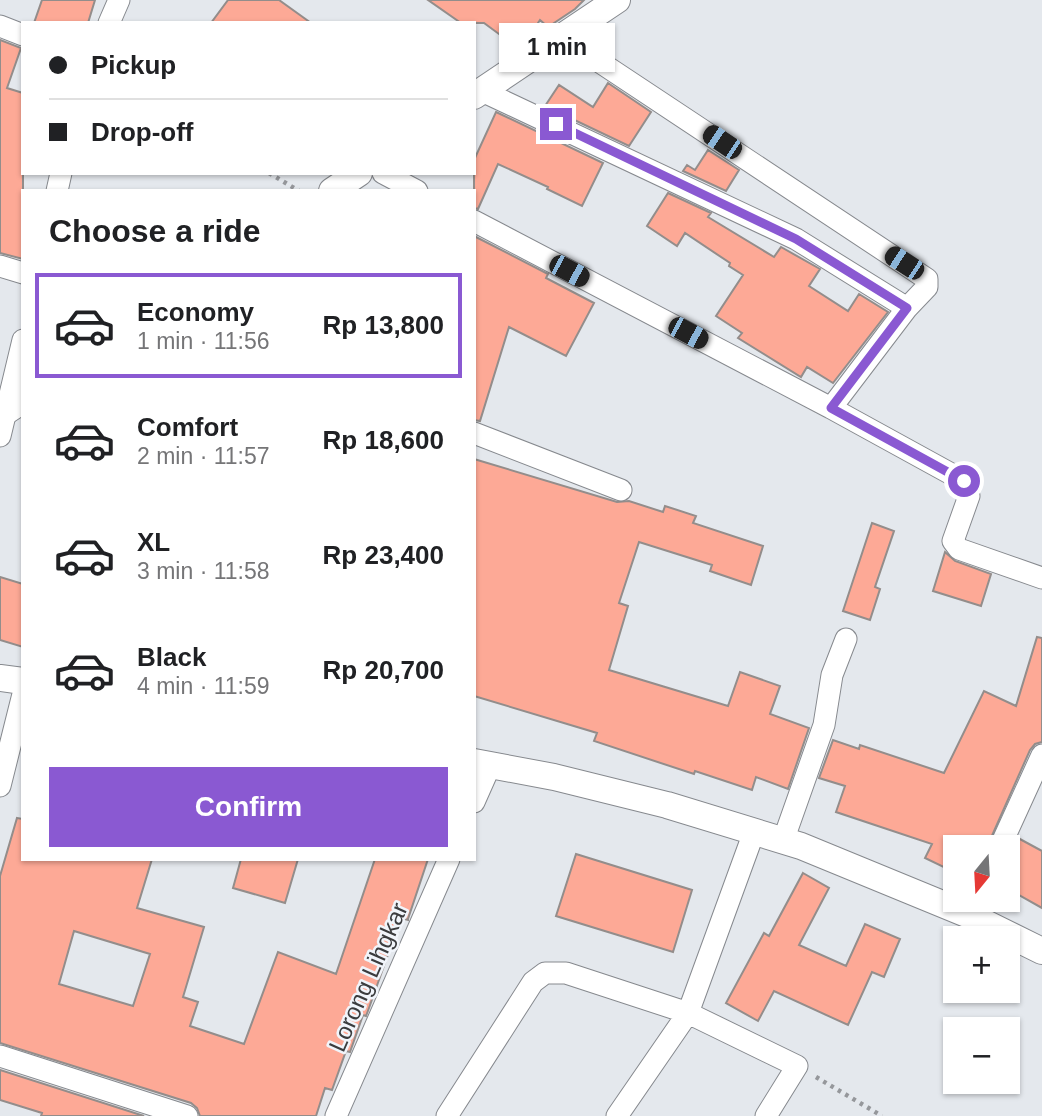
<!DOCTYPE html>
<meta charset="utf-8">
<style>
body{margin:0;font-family:Helvetica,sans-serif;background:#f6f6f6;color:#202124;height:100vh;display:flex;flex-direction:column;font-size:26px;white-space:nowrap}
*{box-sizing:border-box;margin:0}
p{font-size:23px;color:#757577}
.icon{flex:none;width:38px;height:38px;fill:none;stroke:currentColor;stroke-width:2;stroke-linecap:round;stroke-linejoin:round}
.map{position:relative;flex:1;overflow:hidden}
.sheet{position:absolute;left:21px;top:189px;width:455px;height:672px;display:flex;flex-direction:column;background:#fff;border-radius:0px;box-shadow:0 2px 5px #0004}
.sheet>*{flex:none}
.banner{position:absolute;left:21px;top:21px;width:455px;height:154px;border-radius:0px;box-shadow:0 2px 5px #0004;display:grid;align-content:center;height:154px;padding:0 28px;background:#fff}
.needle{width:46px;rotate:198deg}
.controls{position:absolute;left:943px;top:835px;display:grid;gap:14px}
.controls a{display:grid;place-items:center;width:77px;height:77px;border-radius:0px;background:#fff;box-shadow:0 2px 5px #0004;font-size:35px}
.end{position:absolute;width:32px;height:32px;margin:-16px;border:9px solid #8a59d2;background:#fff;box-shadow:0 0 0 4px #fff}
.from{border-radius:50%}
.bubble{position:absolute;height:49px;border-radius:0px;background:#fff;box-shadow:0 2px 5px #0004;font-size:23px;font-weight:800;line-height:49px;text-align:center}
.car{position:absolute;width:21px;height:42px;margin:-21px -10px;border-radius:9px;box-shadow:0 0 5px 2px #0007;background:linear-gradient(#222 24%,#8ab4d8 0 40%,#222 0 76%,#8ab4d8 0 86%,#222 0)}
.banner b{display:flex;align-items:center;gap:24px;height:66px;font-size:26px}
.banner b+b{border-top:2px solid #e0e0e0}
.banner i{width:18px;height:18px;background:#202124}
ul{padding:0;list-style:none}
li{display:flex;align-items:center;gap:21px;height:105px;margin:0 14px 10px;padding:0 14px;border:4px solid transparent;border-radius:0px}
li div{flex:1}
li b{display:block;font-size:26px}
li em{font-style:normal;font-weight:800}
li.active{border-color:#8a59d2}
li>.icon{width:63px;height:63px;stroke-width:1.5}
h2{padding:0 28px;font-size:32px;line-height:84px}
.cta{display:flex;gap:14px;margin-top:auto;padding:14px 28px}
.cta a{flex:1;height:80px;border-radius:0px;background:#8a59d2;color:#fff;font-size:28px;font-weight:800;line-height:80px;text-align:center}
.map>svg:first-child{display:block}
</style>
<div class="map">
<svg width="1042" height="1116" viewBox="0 0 1042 1116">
<rect width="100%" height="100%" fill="#e4e8ed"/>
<path fill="#fda996" stroke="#938d8b" stroke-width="2" fill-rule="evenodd" d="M 42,0 L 95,0 L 88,23 L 34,23 Z
M 228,0 L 279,0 L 311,23 L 211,23 Z
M 428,0 L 584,0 L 575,9 L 548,27 L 540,20 L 524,44 L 518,48 L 484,23 L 461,23 Z
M 0,40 L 21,48 L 7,88 L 23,93 L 23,259 L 0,253 Z
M 608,83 L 651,112 L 629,146 L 545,106 L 559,85 L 593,107 Z
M 496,112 L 603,163 L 582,206 L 547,189 L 548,187 L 498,164 L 478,209 L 474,208 L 474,160 Z
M 708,150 L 739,170 L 726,191 L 683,171 L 687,165 L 695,170 Z
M 668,193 L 711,213 L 708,217 L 774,257 L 781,247 L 820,269 L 809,286 L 848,311 L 859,294 L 888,312 L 833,383 L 807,367 L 801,377 L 738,338 L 742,333 L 716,316 L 743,275 L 729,266 L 730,263 L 685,233 L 677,246 L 647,226 Z
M 474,236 L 548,274 L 546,278 L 594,303 L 566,356 L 509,327 L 480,421 L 474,420 Z
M 474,459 L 617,502 L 629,501 L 663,512 L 665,506 L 696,516 L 693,523 L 763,546 L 751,585 L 710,571 L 712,565 L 639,542 L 619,603 L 628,606 L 609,670 L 728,706 L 740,672 L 780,686 L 770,714 L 809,728 L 788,789 L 756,777 L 752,790 L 695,771 L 694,774 L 594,741 L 597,733 L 474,696 Z
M 872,523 L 894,531 L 875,587 L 880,589 L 870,620 L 843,611 Z
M 945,552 L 955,561 L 991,574 L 981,606 L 933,591 Z
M 0,577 L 23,584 L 23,647 L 0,640 Z
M 1037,637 L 1042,638 L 1042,742 L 1035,744 L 1030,750 L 987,847 L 956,847 L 956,873 L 925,858 L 932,844 L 836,812 L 845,786 L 819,778 L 833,740 L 859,749 L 860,745 L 944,773 L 984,691 L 1016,706 Z
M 17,818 L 23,819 L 23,859 L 152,859 L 137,908 L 204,927 L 183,997 L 198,1002 L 190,1026 L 244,1044 L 278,952 L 336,974 L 375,859 L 428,859 L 408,919 L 408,920 L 401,918 L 369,1008 L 366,1016 L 363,1015 L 350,1052 L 346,1051 L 332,1090 L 325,1088 L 316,1116 L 200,1116 L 197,1108 L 191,1103 L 0,1043 L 0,876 ZM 74,931 L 150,954 L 133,1006 L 59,984 Z
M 1018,838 L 1042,851 L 1042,908 L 1008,889 L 1008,857 Z
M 576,854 L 692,890 L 673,952 L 556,916 Z
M 241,859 L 298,859 L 285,903 L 233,888 Z
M 803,873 L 829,888 L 799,945 L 846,966 L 865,924 L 900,939 L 884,977 L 872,972 L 848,1025 L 774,991 L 758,1021 L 726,1003 L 764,933 L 769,936 Z
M 0,1070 L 144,1116 L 41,1116 L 42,1113 L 0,1100 Z"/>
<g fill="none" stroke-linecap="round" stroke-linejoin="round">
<defs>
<path id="minor" d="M 109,23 L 119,0
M 0,26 L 23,35
M 562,37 L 927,279 L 927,287 L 907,308
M 482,91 L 796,239 L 907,308 L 831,408 L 964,481 L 969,496 L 953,541 L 959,549 L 1042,578
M 383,173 L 417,191
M 57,191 L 61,173
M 474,221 L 831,408
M 0,266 L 23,273
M 474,433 L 621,490
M 0,436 L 23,340
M 0,786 L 23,694
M 474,802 L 490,766
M 783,841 L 824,725 L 832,675 L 846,639
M 1000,847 L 1042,755
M 0,1056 L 187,1116
M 336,1116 L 449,859
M 447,1116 L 533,982 L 545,973 L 566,973 L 688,1013 L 797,1066 L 766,1116
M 617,1116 L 688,1013 L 754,832"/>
<path id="tertiary" d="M 474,96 L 617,0
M 332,191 L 359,173
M 0,415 L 23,400
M 0,678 L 23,681
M 474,762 L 554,777 L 667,805 L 801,846 L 969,915 L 1042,951"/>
</defs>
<use href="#minor" stroke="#86898e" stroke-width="23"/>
<use href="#tertiary" stroke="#86898e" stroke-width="28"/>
<path stroke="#95979b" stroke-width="4.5" stroke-dasharray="3.5 5" stroke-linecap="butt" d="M 269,173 L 299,191
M 816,1077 L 882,1116"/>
<use href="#minor" stroke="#fff" stroke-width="21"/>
<use href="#tertiary" stroke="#fff" stroke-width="26"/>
</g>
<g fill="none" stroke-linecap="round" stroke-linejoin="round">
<path stroke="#8a59d2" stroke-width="9" d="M 556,124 L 796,239 L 907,308 L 831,408 L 964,481"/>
</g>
<g text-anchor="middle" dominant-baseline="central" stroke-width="5" stroke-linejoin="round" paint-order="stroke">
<g font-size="24" fill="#3b3c3e" stroke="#f1f5fb">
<text transform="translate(368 977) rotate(-66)">Lorong Lihgkar</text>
</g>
</g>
</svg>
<div class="controls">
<a><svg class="needle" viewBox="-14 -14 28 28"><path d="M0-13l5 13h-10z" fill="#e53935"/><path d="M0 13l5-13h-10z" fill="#757577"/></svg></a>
<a>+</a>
<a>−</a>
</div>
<i class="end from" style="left:964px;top:481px"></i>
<i class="end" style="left:556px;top:124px"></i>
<div class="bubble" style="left:499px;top:23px;width:116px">1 min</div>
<i class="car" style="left:722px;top:142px;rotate:304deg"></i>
<i class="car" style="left:904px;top:263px;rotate:303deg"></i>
<i class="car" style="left:569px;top:271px;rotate:118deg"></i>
<i class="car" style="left:688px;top:333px;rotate:118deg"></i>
<div class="banner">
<b><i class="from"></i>Pickup</b>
<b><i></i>Drop-off</b>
</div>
<section class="sheet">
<h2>Choose a ride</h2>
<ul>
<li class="active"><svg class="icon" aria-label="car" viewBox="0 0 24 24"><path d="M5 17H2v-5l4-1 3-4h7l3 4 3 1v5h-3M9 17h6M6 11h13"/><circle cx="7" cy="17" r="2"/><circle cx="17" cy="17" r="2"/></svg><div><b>Economy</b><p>1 min · 11:56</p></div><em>Rp 13,800</em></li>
<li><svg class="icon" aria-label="car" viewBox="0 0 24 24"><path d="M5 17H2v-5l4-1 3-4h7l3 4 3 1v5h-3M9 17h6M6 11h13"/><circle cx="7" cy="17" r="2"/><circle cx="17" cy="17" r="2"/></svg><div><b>Comfort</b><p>2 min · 11:57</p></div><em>Rp 18,600</em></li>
<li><svg class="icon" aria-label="car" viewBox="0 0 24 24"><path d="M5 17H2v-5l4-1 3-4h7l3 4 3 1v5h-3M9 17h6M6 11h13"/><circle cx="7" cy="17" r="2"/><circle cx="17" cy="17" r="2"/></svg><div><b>XL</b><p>3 min · 11:58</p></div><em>Rp 23,400</em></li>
<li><svg class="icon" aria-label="car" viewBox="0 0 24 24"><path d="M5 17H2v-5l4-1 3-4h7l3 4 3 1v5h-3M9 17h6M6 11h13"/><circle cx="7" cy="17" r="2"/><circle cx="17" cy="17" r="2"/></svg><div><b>Black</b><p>4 min · 11:59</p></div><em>Rp 20,700</em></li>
</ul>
<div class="cta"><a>Confirm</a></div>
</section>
</div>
